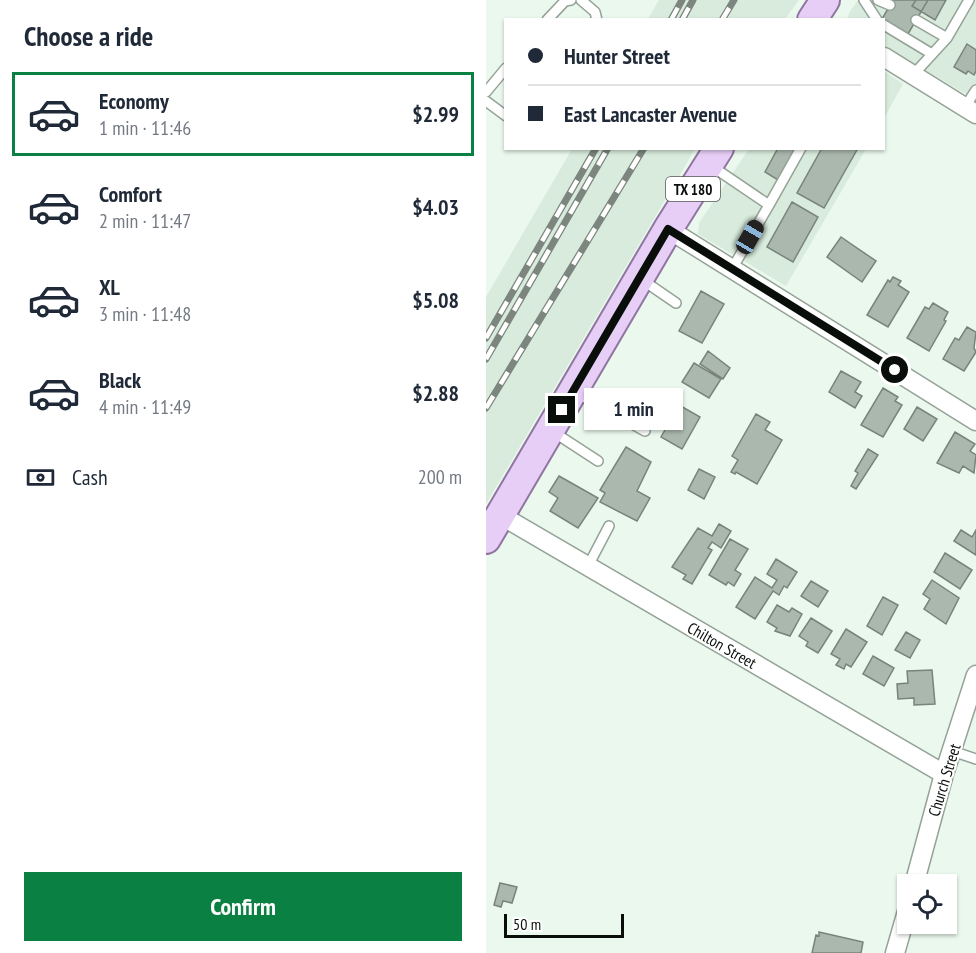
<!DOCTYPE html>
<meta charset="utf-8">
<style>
body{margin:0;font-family:"PT Sans Narrow",sans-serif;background:#f2f2f3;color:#1f2937;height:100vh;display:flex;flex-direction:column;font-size:22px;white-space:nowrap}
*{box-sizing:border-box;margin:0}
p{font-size:20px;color:#747a83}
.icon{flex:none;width:33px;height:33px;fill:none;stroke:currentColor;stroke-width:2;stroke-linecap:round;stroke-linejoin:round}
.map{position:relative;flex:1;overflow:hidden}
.details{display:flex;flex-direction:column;background:#fff;width:486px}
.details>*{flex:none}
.top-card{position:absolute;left:18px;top:18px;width:381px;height:132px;border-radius:0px;box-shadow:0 2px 4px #0004;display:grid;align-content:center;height:132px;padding:0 24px;background:#fff}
.buttons{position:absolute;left:411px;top:874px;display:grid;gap:12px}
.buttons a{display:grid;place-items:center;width:60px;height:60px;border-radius:0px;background:#fff;box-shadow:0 2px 4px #0004;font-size:30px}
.scale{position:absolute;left:18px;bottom:15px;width:120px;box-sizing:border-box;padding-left:6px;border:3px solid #0a0e0b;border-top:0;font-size:16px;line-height:21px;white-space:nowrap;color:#0a0e0b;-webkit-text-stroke:4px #fff;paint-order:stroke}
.end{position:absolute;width:27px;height:27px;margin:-14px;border:8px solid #0a0e0b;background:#fff;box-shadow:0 0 0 3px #fff}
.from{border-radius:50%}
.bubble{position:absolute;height:42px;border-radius:0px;background:#fff;box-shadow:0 2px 4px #0004;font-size:20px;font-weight:800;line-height:42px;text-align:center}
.car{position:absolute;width:18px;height:36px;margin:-18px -9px;border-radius:8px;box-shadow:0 0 4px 2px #0007;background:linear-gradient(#222 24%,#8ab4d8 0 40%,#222 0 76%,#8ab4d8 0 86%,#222 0)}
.top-card b{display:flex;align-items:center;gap:21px;height:57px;font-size:22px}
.top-card b+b{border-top:2px solid #e0e1e3}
.top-card i{width:15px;height:15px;background:#1f2937}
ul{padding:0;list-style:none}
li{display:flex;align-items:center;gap:18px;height:84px;margin:0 12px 9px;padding:0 12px;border:3px solid transparent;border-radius:0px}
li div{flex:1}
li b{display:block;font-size:22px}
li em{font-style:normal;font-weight:800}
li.current{border-color:#0b8043}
li>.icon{width:54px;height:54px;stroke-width:1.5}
h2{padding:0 24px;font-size:27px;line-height:72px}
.pay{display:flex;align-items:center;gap:15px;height:66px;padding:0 24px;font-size:22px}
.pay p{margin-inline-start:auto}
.primary-button{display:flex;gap:12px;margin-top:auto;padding:12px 24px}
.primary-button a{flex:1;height:69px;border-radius:0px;background:#0b8043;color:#fff;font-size:24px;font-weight:800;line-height:69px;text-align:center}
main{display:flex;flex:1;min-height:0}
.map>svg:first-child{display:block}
</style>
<main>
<section class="details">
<h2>Choose a ride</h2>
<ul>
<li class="current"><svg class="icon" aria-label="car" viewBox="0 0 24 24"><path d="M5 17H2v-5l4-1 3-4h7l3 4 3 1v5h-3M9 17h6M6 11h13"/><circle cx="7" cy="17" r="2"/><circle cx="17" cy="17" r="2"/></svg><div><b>Economy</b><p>1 min · 11:46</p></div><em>$2.99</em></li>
<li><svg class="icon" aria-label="car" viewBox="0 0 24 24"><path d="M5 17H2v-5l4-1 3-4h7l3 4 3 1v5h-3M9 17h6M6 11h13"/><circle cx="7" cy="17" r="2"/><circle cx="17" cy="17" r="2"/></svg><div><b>Comfort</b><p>2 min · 11:47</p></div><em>$4.03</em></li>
<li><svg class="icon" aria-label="car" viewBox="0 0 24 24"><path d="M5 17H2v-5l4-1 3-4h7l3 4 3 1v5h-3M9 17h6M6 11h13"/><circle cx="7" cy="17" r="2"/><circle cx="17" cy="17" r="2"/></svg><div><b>XL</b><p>3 min · 11:48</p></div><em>$5.08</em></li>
<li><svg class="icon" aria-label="car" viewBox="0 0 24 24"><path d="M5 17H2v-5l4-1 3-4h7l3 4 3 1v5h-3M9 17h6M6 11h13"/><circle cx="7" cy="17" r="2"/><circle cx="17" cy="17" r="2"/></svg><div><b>Black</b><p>4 min · 11:49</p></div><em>$2.88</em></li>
</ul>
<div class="pay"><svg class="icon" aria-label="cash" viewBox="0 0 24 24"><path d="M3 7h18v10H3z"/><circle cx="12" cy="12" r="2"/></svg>Cash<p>200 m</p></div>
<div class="primary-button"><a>Confirm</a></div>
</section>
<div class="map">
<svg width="490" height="953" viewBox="0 0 490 953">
<rect width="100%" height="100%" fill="#eaf8ed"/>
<path fill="#d8ebdc" d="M 173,0 L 313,0 L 299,19 L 162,19 Z
M 372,0 L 490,0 L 490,100 L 398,46 L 398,20 L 362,19 L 363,13 Z
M 398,71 L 417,84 L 398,118 Z
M 86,149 L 209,149 L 0,504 L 0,297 Z
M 263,149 L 380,149 L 300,286 L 212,234 L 213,223 Z"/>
<path fill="#abb8ae" stroke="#78847a" stroke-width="1.5" d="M 407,0 L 442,0 L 422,34 L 396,19 Z
M 430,0 L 460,0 L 449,20 L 426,6 Z
M 481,44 L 490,50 L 490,71 L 488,75 L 482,71 L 480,74 L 468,67 Z
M 292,148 L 309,148 L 292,180 L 279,172 Z
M 336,148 L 372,148 L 338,208 L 311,193 Z
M 306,202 L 332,217 L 307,262 L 281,247 Z
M 355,237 L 390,261 L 376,282 L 341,257 Z
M 407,277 L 415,281 L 412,285 L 423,292 L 402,327 L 381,315 L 402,280 L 404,282 Z
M 215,291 L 238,304 L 216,343 L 193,331 Z
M 447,303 L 462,312 L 458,320 L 460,321 L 443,351 L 421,338 L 439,307 L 443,309 Z
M 481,327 L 490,332 L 488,348 L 490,352 L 478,371 L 457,359 L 469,338 L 473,340 Z
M 222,351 L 244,368 L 237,379 L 214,364 Z
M 208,363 L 235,379 L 223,398 L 196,382 Z
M 355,371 L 375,382 L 369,392 L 376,396 L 369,408 L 343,392 Z
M 397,388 L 412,397 L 409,401 L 416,405 L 397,437 L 375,425 Z
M 193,405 L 214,417 L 196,449 L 175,437 Z
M 431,407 L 451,419 L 437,441 L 418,429 Z
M 270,414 L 284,422 L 279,430 L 296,440 L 271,484 L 250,472 L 249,474 L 245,472 L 252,460 L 246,456 Z
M 469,432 L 489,444 L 484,451 L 490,455 L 488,473 L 477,466 L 473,473 L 451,463 Z
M 140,447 L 165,462 L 151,491 L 164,498 L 151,521 L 114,502 L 119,493 L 114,490 Z
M 382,449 L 392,455 L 370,489 L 365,486 L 372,473 L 369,471 Z
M 213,469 L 229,477 L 218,499 L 202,490 Z
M 73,476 L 112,498 L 92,528 L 64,511 L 72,498 L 63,492 Z
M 233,524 L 245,531 L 235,548 L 226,542 L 222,548 L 226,550 L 206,584 L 197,579 L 200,575 L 186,567 L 212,528 L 226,536 Z
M 475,530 L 486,537 L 490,530 L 490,555 L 468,541 Z
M 244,539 L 262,549 L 249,570 L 255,574 L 248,586 L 242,582 L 240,585 L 223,575 Z
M 459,553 L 486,570 L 474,589 L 448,572 Z
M 290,559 L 311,572 L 301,588 L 298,586 L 293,595 L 287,591 L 269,619 L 250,607 L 269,577 L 286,588 L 291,580 L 281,574 Z
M 446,580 L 473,598 L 460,624 L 438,609 L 444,599 L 437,594 Z
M 325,581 L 342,591 L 332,607 L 315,596 Z
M 397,597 L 412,605 L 396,635 L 381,626 Z
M 291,605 L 303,612 L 306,608 L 316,614 L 304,636 L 289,631 L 291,628 L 281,622 Z
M 325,618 L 346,631 L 332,653 L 320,646 L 322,642 L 313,636 Z
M 360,629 L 381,642 L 365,667 L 360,664 L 358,669 L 350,665 L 354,659 L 345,654 Z
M 420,632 L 434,640 L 424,658 L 409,650 Z
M 387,656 L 408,668 L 398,686 L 377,674 Z
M 446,670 L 449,704 L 428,705 L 428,698 L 412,699 L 411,684 L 422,683 L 421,671 Z
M 14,883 L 31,887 L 26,903 L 17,901 L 15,907 L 8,905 Z
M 333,932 L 377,942 L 375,953 L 326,953 L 330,935 L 333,936 Z"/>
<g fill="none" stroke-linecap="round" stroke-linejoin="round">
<defs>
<path id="service" d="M 95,0 L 109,12 L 111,20
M 378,0 L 391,20
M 392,0 L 404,5
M 61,20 L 79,1 L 85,0
M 430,20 L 461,38
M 398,25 L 446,54
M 427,75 L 461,38 L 483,0
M 0,92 L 20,68
M 0,101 L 20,116
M 479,107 L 490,90
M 224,165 L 283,205 L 246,269
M 283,205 L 315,148
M 155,279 L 190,303
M 89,392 L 159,431
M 66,431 L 112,461
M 102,566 L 123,526
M 466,751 L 490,759"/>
<path id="minor" d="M 398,57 L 490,114
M 182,229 L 490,421
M 14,515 L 458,774
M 428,885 L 458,774 L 490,675
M 409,953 L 422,908"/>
<path id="primary" d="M 326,20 L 339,0
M 0,539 L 182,229 L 233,148"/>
</defs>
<use href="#service" stroke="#95a297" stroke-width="12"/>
<use href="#minor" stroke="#95a297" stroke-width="21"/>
<use href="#primary" stroke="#8f75a0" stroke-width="32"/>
<use href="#service" stroke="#fff" stroke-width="9"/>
<use href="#minor" stroke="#fff" stroke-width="18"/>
<use href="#primary" stroke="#e7cef6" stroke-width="28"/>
<defs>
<path id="rail" d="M 185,20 L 196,0
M 196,20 L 207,0
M 236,20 L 248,0
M 0,338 L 110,148
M 0,359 L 122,148
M 0,408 L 158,148"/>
</defs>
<use href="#rail" stroke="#7c857e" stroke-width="7"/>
<use href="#rail" stroke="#fff" stroke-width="4.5" stroke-dasharray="14" stroke-linecap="butt"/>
</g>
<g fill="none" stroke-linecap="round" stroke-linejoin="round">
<path stroke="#0a0e0b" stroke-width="8" d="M 76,410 L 182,229 L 409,370"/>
</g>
<g text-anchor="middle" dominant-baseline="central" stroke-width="4.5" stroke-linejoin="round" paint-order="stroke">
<rect fill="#fff" stroke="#545654" stroke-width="1.5" x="180" y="177" width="54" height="24" rx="4.5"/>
<g font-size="15" font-weight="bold" fill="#0a0e0b">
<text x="207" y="189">TX 180</text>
</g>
<g font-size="16" fill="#0a0e0b" stroke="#fff">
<text transform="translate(236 645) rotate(30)">Chilton Street</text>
<text transform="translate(458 780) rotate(-73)">Church Street</text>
</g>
</g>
</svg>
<div class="buttons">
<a><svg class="icon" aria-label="locate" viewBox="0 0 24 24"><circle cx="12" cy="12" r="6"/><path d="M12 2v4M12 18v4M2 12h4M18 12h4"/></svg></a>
</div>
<div class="scale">50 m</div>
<i class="end from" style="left:409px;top:370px"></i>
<i class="end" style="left:76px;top:410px"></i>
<div class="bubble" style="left:98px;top:388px;width:99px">1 min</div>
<i class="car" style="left:264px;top:237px;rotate:30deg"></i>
<div class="top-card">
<b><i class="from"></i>Hunter Street</b>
<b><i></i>East Lancaster Avenue</b>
</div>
</div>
</main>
